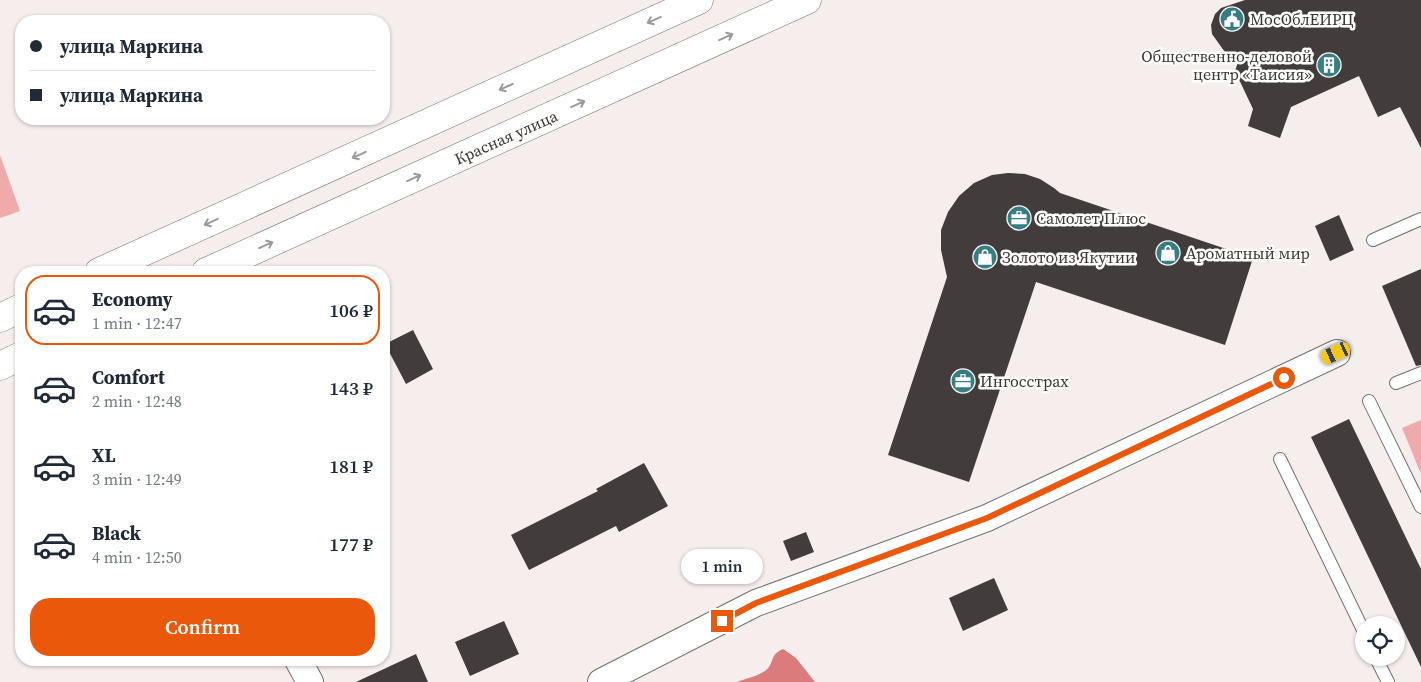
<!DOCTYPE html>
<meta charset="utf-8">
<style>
body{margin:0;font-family:"Source Serif 4",serif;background:#f6f6f7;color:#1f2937;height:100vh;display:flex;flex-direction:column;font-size:19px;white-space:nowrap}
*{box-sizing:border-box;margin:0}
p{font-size:16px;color:#747a83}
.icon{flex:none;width:28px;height:28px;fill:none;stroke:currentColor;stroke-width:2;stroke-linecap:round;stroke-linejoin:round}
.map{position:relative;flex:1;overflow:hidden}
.drawer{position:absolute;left:15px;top:266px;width:375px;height:400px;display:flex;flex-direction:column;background:#fff;border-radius:20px;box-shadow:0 1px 4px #0004}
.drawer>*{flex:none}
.banner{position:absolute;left:15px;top:15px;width:375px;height:110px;border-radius:20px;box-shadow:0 1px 4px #0004;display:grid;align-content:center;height:110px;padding:0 15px;background:#fff}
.tools{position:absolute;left:1355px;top:616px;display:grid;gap:10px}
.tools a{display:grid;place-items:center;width:50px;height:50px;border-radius:50%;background:#fff;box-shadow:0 1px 4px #0004;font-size:25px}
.end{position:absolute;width:22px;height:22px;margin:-11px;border:6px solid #ea580c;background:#fff;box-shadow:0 0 0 2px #fff}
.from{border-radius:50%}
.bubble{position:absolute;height:35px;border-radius:18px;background:#fff;box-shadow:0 1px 4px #0004;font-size:16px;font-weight:600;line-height:35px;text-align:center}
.car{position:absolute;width:15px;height:30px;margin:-15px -8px;border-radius:6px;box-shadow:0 0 4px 1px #0007;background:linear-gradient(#f5c518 24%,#345 0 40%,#f5c518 0 76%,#345 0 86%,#f5c518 0)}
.banner b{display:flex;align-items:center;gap:18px;height:48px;font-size:19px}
.banner b+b{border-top:1px solid #e0e1e3}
.banner i{width:12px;height:12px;background:#1f2937}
ul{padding:9px 0 0;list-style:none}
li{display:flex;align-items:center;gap:15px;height:70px;margin:0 10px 8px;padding:0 5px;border:2px solid transparent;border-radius:20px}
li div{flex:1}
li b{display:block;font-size:19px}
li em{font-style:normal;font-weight:600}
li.selected{border-color:#ea580c}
li>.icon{width:45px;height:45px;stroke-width:1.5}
.primary-button{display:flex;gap:10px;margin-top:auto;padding:10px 15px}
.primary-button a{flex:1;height:58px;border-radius:20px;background:#ea580c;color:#fff;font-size:20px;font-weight:600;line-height:58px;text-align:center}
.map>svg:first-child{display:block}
</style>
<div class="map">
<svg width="1421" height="682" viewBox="0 0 1421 682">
<rect width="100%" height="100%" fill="#f6eded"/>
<path fill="#f0aaa9" d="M 0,155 L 20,211 L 0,218 Z
M 1421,420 L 1421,474 L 1402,428 Z"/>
<path fill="#dc7b7c" d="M 783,649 L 796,658 L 815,682 L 737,682 C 747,678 762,676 769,667 C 775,657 771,655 783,649 Z"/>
<path fill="#433c3c" d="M 1245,0 L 1421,0 L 1421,148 L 1400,107 L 1378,117 L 1359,76 L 1291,107 L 1280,138 L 1248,126 L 1253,109 L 1235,71 L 1239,59 L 1227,55 L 1212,34 L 1211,25 L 1215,14 L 1221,8 Z
M 1008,173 L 1025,174 L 1040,179 L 1054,188 L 1060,193 L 1253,258 L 1225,345 L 1036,282 L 969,482 L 888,455 L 947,277 L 941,250 L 941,230 L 948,212 L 959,196 L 974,183 L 992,175 Z
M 1339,215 L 1354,250 L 1330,261 L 1315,226 Z
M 1421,269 L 1421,365 L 1416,366 L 1382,286 Z
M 413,330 L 433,369 L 406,384 L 385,344 Z
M 1349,419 L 1421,569 L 1421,667 L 1311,437 Z
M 644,463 L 668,506 L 619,532 L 616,526 L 529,570 L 511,535 L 598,491 L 596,489 Z
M 806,532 L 814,552 L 791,561 L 783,541 Z
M 994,578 L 1008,610 L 963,631 L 949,598 Z
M 504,621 L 519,654 L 470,676 L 455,642 Z
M 416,654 L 428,682 L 356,682 Z"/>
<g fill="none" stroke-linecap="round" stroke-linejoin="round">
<defs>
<path id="lane" d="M 1373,240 L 1421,219
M 1396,383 L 1421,373
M 1369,401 L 1421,507
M 1280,459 L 1364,632
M 1376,658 L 1388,682"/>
<path id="street" d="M 298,660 L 310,682
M 601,682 L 756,603 L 987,518 L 1337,353"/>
<path id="highway" d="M 99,272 L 699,0
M 206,272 L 807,0
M 0,318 L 21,308
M 0,366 L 21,356"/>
</defs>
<use href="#lane" stroke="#766f6f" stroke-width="14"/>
<use href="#street" stroke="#766f6f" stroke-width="28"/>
<use href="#highway" stroke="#766f6f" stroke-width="29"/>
<use href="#lane" stroke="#fff" stroke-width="12"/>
<use href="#street" stroke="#fff" stroke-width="26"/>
<use href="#highway" stroke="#fff" stroke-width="28"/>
</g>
<defs><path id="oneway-shaft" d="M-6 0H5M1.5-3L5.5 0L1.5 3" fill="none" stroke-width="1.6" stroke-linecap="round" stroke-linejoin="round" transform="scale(1.25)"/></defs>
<g stroke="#9c9a9a">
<use href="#oneway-shaft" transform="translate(654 20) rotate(156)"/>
<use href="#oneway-shaft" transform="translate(726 37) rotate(-24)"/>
<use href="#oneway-shaft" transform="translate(506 87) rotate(156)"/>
<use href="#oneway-shaft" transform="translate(578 104) rotate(-24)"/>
<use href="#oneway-shaft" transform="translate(359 155) rotate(156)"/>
<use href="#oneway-shaft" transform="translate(414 178) rotate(-24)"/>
<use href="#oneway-shaft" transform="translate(211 222) rotate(156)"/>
<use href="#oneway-shaft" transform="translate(266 245) rotate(-24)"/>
</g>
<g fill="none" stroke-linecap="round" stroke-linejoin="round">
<path stroke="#ea580c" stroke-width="6" d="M 722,621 L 756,603 L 987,518 L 1284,378"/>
</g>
<defs>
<symbol id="civic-disc" viewBox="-11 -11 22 22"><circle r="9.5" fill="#367e82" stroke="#fefdfc"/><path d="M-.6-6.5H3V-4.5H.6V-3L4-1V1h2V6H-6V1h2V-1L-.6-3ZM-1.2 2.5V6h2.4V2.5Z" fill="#fff"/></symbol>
<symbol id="building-disc" viewBox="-11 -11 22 22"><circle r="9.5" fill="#367e82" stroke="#fefdfc"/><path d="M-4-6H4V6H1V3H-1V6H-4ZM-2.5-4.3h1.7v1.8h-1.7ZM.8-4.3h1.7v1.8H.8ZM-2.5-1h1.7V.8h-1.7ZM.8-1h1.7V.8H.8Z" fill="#fff"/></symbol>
<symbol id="office-disc" viewBox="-11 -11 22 22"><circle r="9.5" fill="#367e82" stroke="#fefdfc"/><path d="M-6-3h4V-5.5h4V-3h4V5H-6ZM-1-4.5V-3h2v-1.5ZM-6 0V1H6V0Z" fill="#fff"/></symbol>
<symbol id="shop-disc" viewBox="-11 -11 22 22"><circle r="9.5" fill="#367e82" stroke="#fefdfc"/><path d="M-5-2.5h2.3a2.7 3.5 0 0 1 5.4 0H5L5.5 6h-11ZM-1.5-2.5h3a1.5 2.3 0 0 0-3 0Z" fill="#fff"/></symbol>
</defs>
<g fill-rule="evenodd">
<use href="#civic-disc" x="1218" y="5" width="28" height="28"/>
<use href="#building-disc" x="1315" y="51" width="28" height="28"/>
<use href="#office-disc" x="1005" y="204" width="28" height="28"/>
<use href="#shop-disc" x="1154" y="239" width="28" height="28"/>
<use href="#shop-disc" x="971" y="243" width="28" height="28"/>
<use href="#office-disc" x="949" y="367" width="28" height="28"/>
</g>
<g text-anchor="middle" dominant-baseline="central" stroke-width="5" stroke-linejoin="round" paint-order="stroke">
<g font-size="16" fill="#3a3636" stroke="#fefdfc" text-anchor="start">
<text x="1250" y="19">МосОблЕИРЦ</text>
<text x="1312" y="56" text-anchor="end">Общественно-деловой<tspan x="1312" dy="18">центр «Таисия»</tspan></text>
<text x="1036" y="218">Самолет Плюс</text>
<text x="1186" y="253">Ароматный мир</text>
<text x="1002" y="257">Золото из Якутии</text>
<text x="980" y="381">Ингосстрах</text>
</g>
<g font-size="16" fill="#3a3636" stroke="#fefdfc">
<text transform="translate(506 137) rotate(-24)">Красная улица</text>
</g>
</g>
</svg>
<div class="tools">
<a><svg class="icon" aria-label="locate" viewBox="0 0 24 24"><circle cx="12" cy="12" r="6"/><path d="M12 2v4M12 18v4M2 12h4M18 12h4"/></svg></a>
</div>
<i class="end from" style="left:1284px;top:378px"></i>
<i class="end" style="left:722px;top:621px"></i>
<div class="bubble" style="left:681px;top:549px;width:82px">1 min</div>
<i class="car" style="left:1336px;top:353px;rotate:245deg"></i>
<div class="banner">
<b><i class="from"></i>улица Маркина</b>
<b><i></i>улица Маркина</b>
</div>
<section class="drawer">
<ul>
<li class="selected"><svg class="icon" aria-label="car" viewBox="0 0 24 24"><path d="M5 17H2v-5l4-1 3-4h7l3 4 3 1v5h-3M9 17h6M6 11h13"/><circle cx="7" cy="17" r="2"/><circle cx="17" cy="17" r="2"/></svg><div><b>Economy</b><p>1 min · 12:47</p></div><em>106 ₽</em></li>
<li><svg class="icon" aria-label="car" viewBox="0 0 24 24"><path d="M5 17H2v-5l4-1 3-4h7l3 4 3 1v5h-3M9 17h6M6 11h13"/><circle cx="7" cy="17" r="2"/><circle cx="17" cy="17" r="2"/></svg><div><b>Comfort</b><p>2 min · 12:48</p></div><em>143 ₽</em></li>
<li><svg class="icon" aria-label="car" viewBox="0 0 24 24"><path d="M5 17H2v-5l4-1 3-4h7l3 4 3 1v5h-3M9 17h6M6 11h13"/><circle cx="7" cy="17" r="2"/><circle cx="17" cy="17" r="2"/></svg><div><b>XL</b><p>3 min · 12:49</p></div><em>181 ₽</em></li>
<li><svg class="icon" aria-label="car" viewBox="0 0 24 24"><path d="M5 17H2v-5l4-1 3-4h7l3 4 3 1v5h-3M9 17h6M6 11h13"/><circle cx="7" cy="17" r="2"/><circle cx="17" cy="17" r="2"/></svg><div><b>Black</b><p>4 min · 12:50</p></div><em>177 ₽</em></li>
</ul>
<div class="primary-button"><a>Confirm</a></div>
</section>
</div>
